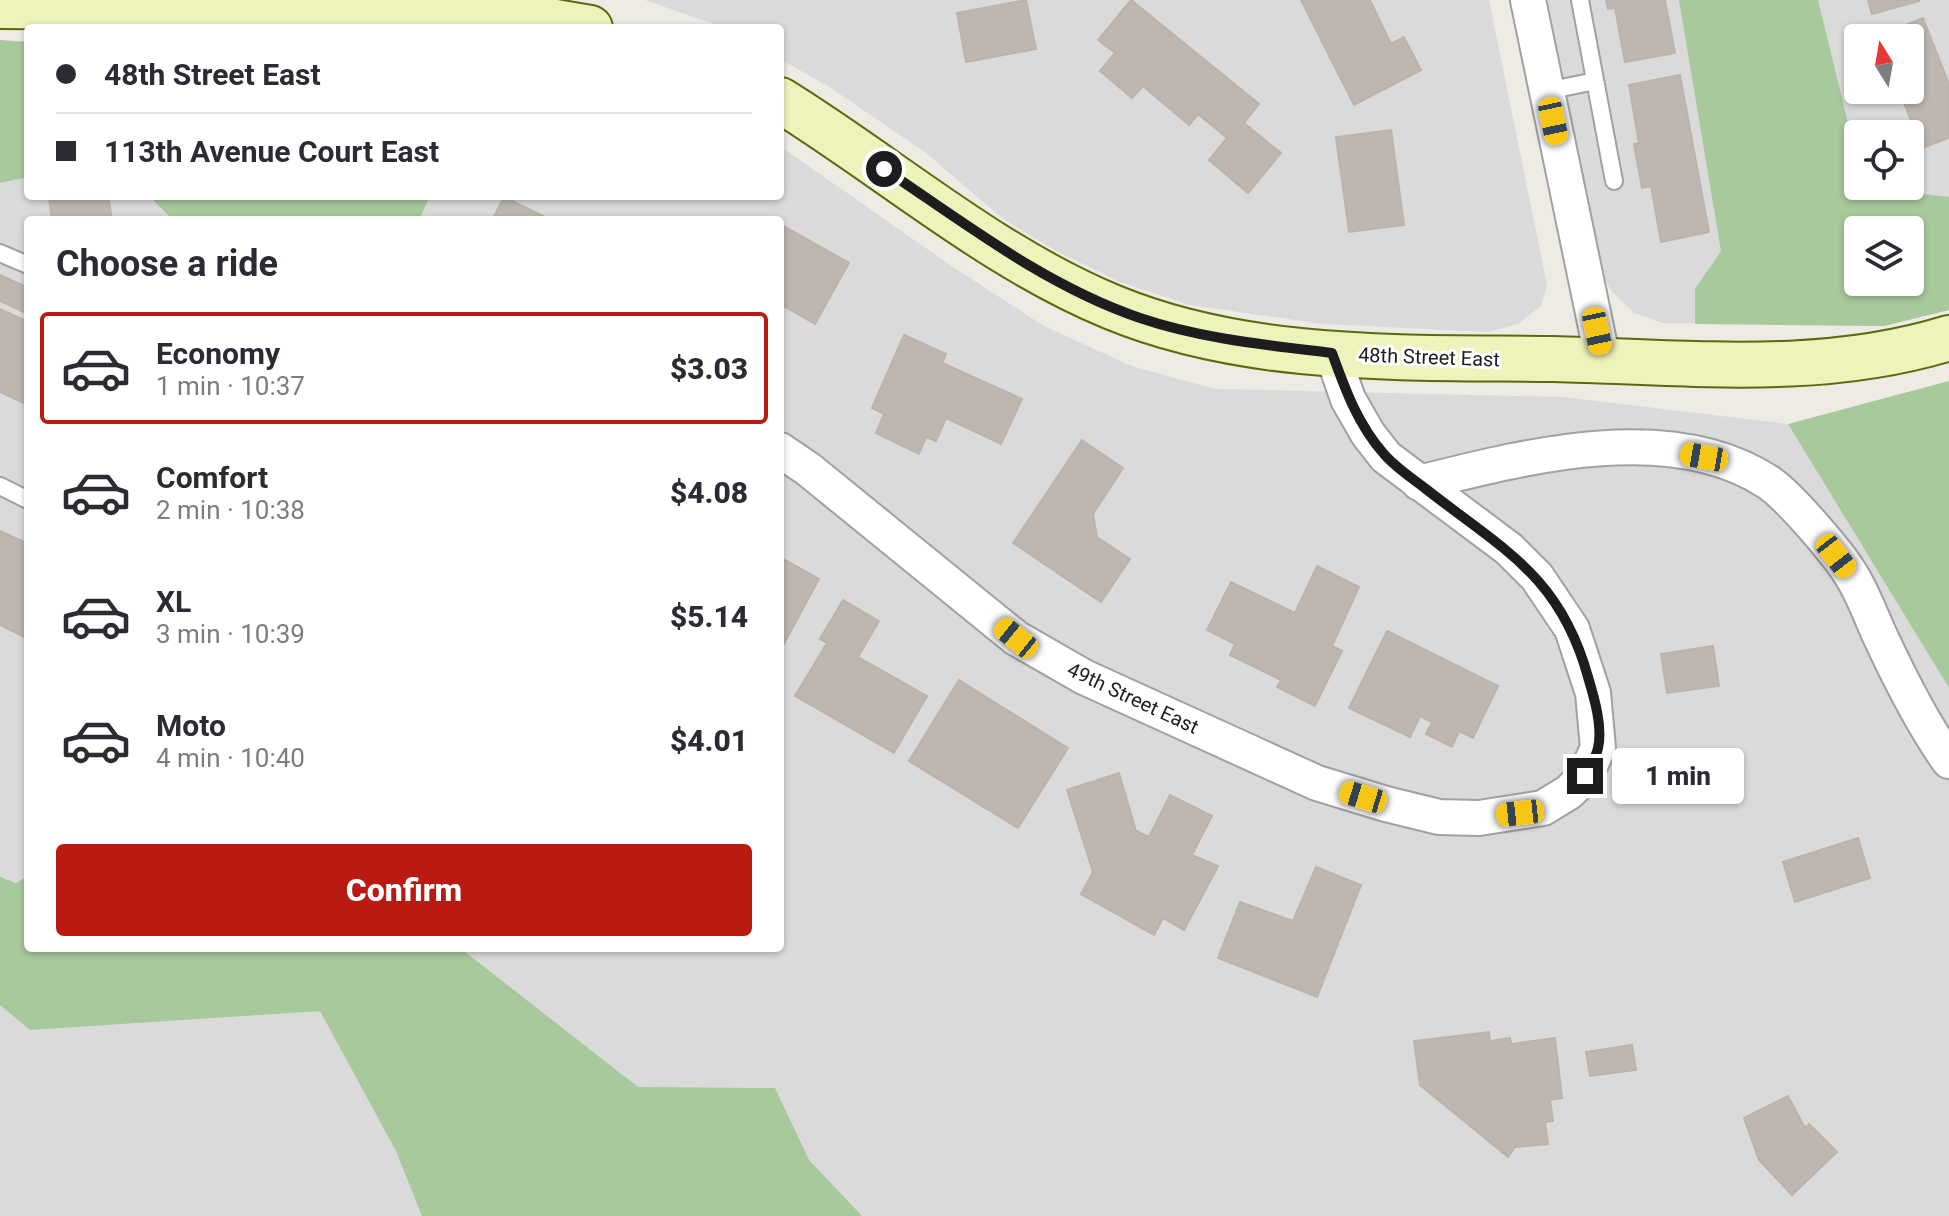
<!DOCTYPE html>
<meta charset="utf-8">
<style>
body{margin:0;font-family:Roboto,sans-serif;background:#f2f2f3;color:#2b2b33;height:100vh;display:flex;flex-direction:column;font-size:30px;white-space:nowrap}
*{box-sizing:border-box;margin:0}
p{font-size:26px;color:#7c7c81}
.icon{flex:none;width:44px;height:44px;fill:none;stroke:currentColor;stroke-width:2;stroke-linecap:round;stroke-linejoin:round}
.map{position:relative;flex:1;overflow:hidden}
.drawer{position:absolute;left:24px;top:216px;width:760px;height:736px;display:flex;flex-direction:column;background:#fff;border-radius:8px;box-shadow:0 2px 6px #0004}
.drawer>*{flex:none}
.hud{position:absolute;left:24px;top:24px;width:760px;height:176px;border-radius:8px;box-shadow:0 2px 6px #0004;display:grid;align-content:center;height:176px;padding:0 32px;background:#fff}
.needle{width:52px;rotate:349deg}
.controls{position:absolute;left:1844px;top:24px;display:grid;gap:16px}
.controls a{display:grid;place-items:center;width:80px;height:80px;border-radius:8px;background:#fff;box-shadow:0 2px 6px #0004;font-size:40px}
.end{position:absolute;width:36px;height:36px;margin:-18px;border:10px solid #1d1d1d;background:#fff;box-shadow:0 0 0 4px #fff}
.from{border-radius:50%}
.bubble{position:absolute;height:56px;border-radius:8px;background:#fff;box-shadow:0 2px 6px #0004;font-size:26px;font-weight:800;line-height:56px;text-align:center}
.car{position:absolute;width:24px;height:48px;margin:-24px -12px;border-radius:10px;box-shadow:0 0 6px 2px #0007;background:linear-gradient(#f5c518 24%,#345 0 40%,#f5c518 0 76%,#345 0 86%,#f5c518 0)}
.hud b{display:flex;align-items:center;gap:28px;height:76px;font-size:30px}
.hud b+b{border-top:2px solid #e1e1e2}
.hud i{width:20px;height:20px;background:#2b2b33}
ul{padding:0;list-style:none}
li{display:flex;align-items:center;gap:24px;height:112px;margin:0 16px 12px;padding:0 16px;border:4px solid transparent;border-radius:8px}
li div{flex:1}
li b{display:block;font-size:30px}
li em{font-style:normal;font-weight:800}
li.active{border-color:#b91a12}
li>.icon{width:72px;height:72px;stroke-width:1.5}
h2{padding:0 32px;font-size:36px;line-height:96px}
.primary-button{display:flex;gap:16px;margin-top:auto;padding:16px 32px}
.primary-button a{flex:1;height:92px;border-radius:8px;background:#b91a12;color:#fff;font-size:32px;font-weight:800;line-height:92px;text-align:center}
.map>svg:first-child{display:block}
</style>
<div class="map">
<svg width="1949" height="1216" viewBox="0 0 1949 1216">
<rect width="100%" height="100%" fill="#edebe4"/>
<path fill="#dbdada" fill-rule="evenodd" d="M 645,0 L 1489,0 L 1547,285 L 1541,306 L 1518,324 L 1488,332 L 1323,324 L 1189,305 L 1120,282 L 1056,251 L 1002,218 L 926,153 L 831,88 L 780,59 L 780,28 L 725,28 Z
M 1543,0 L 1949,0 L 1949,310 L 1884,326 L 1663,323 L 1634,313 L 1611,291 L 1599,267 ZM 1858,38 L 1910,38 L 1910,90 L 1858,90 ZM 1858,134 L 1910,134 L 1910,186 L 1858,186 ZM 1858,230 L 1910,230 L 1910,282 L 1858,282 Z
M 780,146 L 950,265 L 1044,326 L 1134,367 L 1216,389 L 1563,397 L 1788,424 L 1949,688 L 1949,1216 L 0,1216 L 0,183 L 28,177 L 28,196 L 149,196 L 173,220 L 28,220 L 28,948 L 780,948 L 780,220 L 419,220 L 430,196 L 780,196 Z"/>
<path fill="#a7c99c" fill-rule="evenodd" d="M 1679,0 L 1818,0 L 1858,164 L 1858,186 L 1949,197 L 1949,310 L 1884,326 L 1695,324 L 1695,289 L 1721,251 ZM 1858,230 L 1910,230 L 1910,282 L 1858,282 Z
M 0,40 L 28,42 L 28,177 L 0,183 Z
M 149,196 L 430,196 L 419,220 L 173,220 Z
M 1949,381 L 1949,688 L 1788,424 Z
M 28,876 L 28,948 L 460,948 L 638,1087 L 775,1088 L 809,1160 L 862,1216 L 422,1216 L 396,1151 L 320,1011 L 30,1030 L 0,1005 L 0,877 L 16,883 Z"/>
<path fill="#beb7b1" stroke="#beb3a8" stroke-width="2" d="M 1026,0 L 1036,49 L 966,62 L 957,13 Z
M 1131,0 L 1259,104 L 1244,123 L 1281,153 L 1248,193 L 1209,160 L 1227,138 L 1198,114 L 1189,125 L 1143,86 L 1132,98 L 1100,71 L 1115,53 L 1098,40 Z
M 1301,0 L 1370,0 L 1391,44 L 1404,37 L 1421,70 L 1354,105 Z
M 1606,0 L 1665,0 L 1675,53 L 1625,62 L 1615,8 L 1608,9 Z
M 1868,0 L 1919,0 L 1919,1 L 1872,14 Z
M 1923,18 L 1949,84 L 1949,138 L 1922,148 L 1899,90 L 1910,90 L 1910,38 L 1878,36 Z
M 1680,75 L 1709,232 L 1661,242 L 1651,186 L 1642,188 L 1634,144 L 1639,143 L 1629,85 Z
M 1391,130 L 1404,225 L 1349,232 L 1336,137 Z
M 61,196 L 108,196 L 112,219 L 52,220 L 49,198 Z
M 504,197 L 551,220 L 492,220 Z
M 780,224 L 849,263 L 815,324 L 780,304 Z
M 0,275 L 28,288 L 28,314 L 0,301 Z
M 0,309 L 28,322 L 28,405 L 0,392 Z
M 904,335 L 946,354 L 942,363 L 1022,399 L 1001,444 L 946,418 L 936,441 L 926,437 L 919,454 L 876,433 L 884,414 L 872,408 Z
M 1082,440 L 1123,468 L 1093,514 L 1097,537 L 1130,559 L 1101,602 L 1013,543 Z
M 0,531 L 28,544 L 28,639 L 0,625 Z
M 780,557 L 819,579 L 780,651 Z
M 1317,566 L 1359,587 L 1332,646 L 1342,651 L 1315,706 L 1277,687 L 1281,680 L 1230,655 L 1235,644 L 1207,630 L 1231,582 L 1295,613 Z
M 843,600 L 879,621 L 858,657 L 927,696 L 894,753 L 795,696 L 827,643 L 820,639 Z
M 1387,631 L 1498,686 L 1473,738 L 1459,731 L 1452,747 L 1426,734 L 1432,722 L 1420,716 L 1410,737 L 1349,708 Z
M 1713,646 L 1719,686 L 1667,693 L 1661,654 Z
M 959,680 L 1068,748 L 1018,828 L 909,761 Z
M 1119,773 L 1136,831 L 1149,837 L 1170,795 L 1212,816 L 1192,855 L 1218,866 L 1184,930 L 1163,918 L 1154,935 L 1081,894 L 1093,872 L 1067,790 Z
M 1858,838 L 1870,878 L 1795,902 L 1783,862 Z
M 1316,867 L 1361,885 L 1317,997 L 1218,958 L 1240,902 L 1293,921 Z
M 1489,1032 L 1490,1041 L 1510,1038 L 1511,1044 L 1555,1038 L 1562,1098 L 1550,1100 L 1553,1121 L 1545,1122 L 1548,1144 L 1515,1147 L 1508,1157 L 1420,1085 L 1414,1041 Z
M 1632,1045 L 1636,1070 L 1590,1076 L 1586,1052 Z
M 1788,1096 L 1805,1128 L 1809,1124 L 1837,1152 L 1792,1195 L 1759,1160 L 1744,1118 Z"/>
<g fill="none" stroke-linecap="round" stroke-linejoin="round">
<defs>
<path id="lane" d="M 1580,0 L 1614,181
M 1547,91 L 1595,81
M 0,253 L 28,265
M 0,486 L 28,500"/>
<path id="street" d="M 1528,0 L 1603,361
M 780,450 L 808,469 L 1016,638 L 1084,677 L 1317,783 L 1386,804 L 1439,817 L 1479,818 L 1543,808 L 1569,792 L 1585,776 L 1598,748 L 1593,693 L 1572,629 L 1537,577 L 1509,549 L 1386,457 L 1368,434 L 1348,399 L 1332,353
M 1419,483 C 1523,457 1670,418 1768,482 C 1789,496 1840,555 1853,578 C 1864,596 1872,619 1881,638 C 1901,681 1922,723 1949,761"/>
<path id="secondary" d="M 0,6 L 436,10 L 515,15 L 590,28
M 780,100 C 890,168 991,257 1112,307 C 1250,364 1408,357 1554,359 C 1687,362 1820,378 1949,338"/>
</defs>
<use href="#lane" stroke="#a1a1a1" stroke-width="20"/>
<use href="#street" stroke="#a1a1a1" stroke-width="38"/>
<use href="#secondary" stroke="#5b6a0e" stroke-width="48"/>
<use href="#lane" stroke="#fff" stroke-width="16"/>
<use href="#street" stroke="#fff" stroke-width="34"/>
<use href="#secondary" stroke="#eef3bc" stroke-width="44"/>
</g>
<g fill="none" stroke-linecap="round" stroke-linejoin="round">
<path stroke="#1d1d1d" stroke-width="10" d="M 884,169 C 966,224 1046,286 1140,318 C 1202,339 1267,345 1332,353 C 1345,389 1358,425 1384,454 C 1396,468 1412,478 1426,489 C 1502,549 1560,575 1588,677 C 1594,697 1603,727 1598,748 C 1596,758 1589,768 1585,776"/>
</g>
<g text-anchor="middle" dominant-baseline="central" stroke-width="6" stroke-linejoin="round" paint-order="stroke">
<g font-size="20" fill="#1d1d1d" stroke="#fff">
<text transform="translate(1429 357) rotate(2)">48th Street East</text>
<text transform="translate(1133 698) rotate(25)">49th Street East</text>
</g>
</g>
</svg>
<div class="controls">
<a><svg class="needle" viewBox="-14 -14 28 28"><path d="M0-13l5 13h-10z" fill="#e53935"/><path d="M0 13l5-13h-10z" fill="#7c7c81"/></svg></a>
<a><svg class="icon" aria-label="locate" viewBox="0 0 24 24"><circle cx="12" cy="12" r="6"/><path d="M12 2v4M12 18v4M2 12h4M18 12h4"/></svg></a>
<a><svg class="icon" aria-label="layers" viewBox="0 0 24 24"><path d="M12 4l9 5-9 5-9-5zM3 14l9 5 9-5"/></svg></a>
</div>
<i class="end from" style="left:884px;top:169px"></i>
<i class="end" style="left:1585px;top:776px"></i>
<div class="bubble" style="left:1612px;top:748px;width:132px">1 min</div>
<i class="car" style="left:1553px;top:121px;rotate:168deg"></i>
<i class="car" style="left:1597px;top:331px;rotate:168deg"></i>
<i class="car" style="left:1704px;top:457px;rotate:280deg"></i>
<i class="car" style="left:1836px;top:556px;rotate:142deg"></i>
<i class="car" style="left:1016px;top:638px;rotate:309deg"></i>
<i class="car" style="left:1363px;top:797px;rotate:287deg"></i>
<i class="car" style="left:1520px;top:813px;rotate:264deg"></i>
<div class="hud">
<b><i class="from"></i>48th Street East</b>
<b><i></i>113th Avenue Court East</b>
</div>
<section class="drawer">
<h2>Choose a ride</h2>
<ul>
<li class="active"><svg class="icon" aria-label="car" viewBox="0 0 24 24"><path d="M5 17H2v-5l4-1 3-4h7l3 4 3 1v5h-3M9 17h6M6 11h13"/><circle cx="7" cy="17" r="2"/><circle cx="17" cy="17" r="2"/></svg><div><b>Economy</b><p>1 min · 10:37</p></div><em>$3.03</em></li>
<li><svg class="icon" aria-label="car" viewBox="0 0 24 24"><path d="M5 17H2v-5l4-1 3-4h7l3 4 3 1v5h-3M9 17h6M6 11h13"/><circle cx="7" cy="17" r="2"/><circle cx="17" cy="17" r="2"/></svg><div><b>Comfort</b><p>2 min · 10:38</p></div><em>$4.08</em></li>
<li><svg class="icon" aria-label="car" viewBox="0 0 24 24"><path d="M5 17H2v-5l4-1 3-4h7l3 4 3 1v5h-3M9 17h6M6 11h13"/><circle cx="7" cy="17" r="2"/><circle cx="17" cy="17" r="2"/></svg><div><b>XL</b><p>3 min · 10:39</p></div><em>$5.14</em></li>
<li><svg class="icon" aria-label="car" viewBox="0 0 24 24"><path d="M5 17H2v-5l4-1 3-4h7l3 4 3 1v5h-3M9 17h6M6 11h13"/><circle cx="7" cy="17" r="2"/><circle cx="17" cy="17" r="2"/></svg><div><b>Moto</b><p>4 min · 10:40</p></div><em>$4.01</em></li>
</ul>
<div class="primary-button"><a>Confirm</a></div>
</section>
</div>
